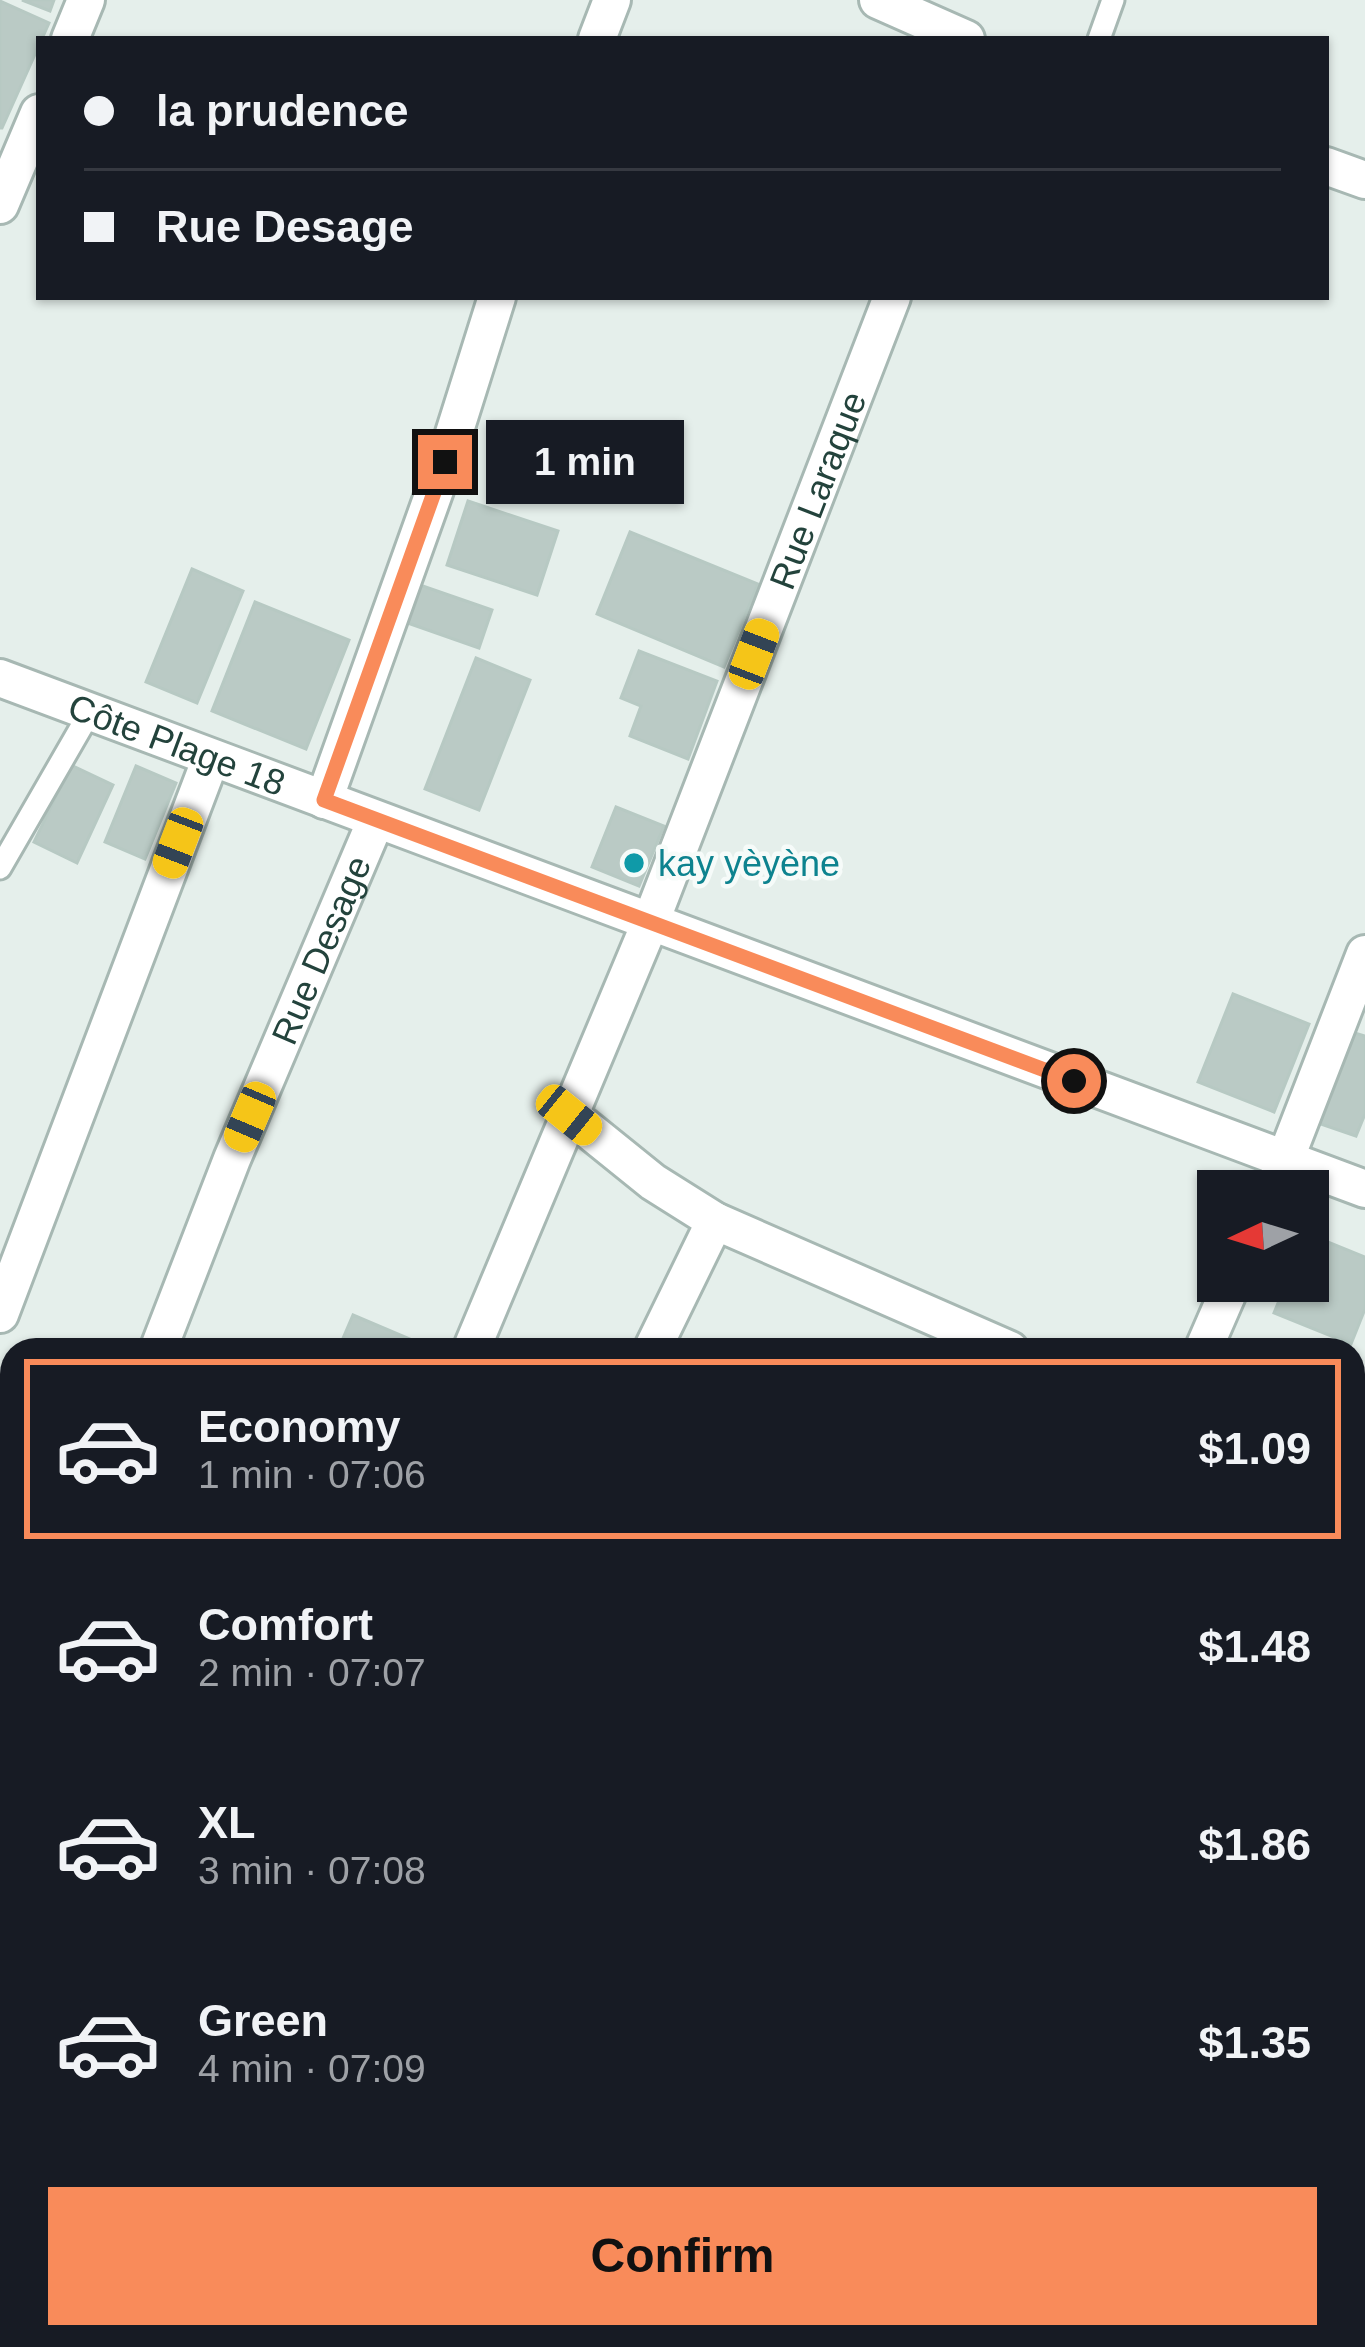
<!DOCTYPE html>
<meta charset="utf-8">
<style>
body{margin:0;font-family:Arial,sans-serif;background:#242831;color:#f1f3f6;height:100vh;display:flex;flex-direction:column;font-size:45px;white-space:nowrap}
*{box-sizing:border-box;margin:0}
p{font-size:39px;color:#9ea1a6}
.icon{flex:none;width:66px;height:66px;fill:none;stroke:currentColor;stroke-width:2;stroke-linecap:round;stroke-linejoin:round}
.map{position:relative;flex:1;overflow:hidden}
.panel{position:absolute;left:0px;top:1338px;width:1365px;height:1011px;display:flex;flex-direction:column;background:#171b24;border-radius:36px 36px 0 0;box-shadow:0 3px 9px #0004}
.panel>*{flex:none}
.hud{position:absolute;left:36px;top:36px;width:1293px;height:264px;border-radius:0px;box-shadow:0 3px 9px #0004;display:grid;align-content:center;height:264px;padding:0 48px;background:#171b24}
.needle{width:78px;rotate:266deg}
.buttons{position:absolute;left:1197px;top:1170px;display:grid;gap:24px}
.buttons a{display:grid;place-items:center;width:132px;height:132px;border-radius:0px;background:#171b24;box-shadow:0 3px 9px #0004;font-size:60px}
.end{position:absolute;width:54px;height:54px;margin:-27px;border:15px solid #f98b5a;background:#111;box-shadow:0 0 0 6px #111}
.from{border-radius:50%}
.bubble{position:absolute;height:84px;border-radius:0px;background:#171b24;box-shadow:0 3px 9px #0004;font-size:39px;font-weight:600;line-height:84px;text-align:center}
.car{position:absolute;width:36px;height:72px;margin:-36px -18px;border-radius:15px;box-shadow:0 0 9px 3px #0007;background:linear-gradient(#f5c518 24%,#345 0 40%,#f5c518 0 76%,#345 0 86%,#f5c518 0)}
.hud b{display:flex;align-items:center;gap:42px;height:114px;font-size:45px}
.hud b+b{border-top:3px solid #363941}
.hud i{width:30px;height:30px;background:#f1f3f6}
ul{padding:21px 0 0;list-style:none}
li{display:flex;align-items:center;gap:36px;height:180px;margin:0 24px 18px;padding:0 24px;border:6px solid transparent;border-radius:0px}
li div{flex:1}
li b{display:block;font-size:45px}
li em{font-style:normal;font-weight:600}
li.current{border-color:#f98b5a}
li>.icon{width:108px;height:108px;stroke-width:1.5}
.button{display:flex;gap:24px;margin-top:auto;padding:24px 48px}
.button a{flex:1;height:138px;border-radius:0px;background:#f98b5a;color:#111;font-size:48px;font-weight:600;line-height:138px;text-align:center}
.map>svg:first-child{display:block}
</style>
<div class="map">
<svg width="1365" height="2347" viewBox="0 0 1365 2347">
<rect width="100%" height="100%" fill="#e5efeb"/>
<path fill="#bacac5" stroke="#b7c9c3" stroke-width="3" d="M 22,0 L 54,0 L 50,11 Z
M 0,1 L 49,23 L 2,128 L 0,128 Z
M 468,501 L 558,531 L 537,595 L 447,565 Z
M 630,532 L 758,584 L 724,667 L 597,614 Z
M 192,569 L 243,591 L 197,703 L 146,682 Z
M 414,583 L 492,610 L 479,648 L 402,621 Z
M 255,602 L 349,640 L 306,749 L 212,711 Z
M 639,651 L 717,681 L 688,759 L 630,736 L 641,706 L 621,698 Z
M 476,658 L 530,680 L 479,810 L 425,789 Z
M 71,765 L 113,785 L 77,863 L 34,842 Z
M 136,766 L 176,783 L 145,859 L 105,842 Z
M 616,807 L 664,826 L 639,886 L 592,867 Z
M 1233,994 L 1309,1024 L 1274,1112 L 1198,1082 Z
M 1348,1031 L 1365,1036 L 1365,1114 L 1356,1136 L 1318,1123 Z
M 1308,1234 L 1365,1257 L 1365,1309 L 1351,1344 L 1274,1313 L 1287,1281 L 1308,1281 Z
M 353,1315 L 424,1345 L 422,1350 L 338,1350 Z"/>
<g fill="none" stroke-linecap="round" stroke-linejoin="round">
<defs>
<path id="service" d="M 1099,39 L 1113,0
M 0,868 L 90,712"/>
<g id="minor">
<path d="M 878,0 L 966,39"/>
<path d="M 70,39 L 86,0"/>
<path d="M 597,39 L 612,0"/>
<path d="M 1326,166 L 1365,180"/>
<path d="M 0,205 L 39,113"/>
<path d="M 324,800 L 445,462 L 497,297"/>
<path d="M 570,1115 L 653,1182 L 715,1221 L 1010,1350"/>
<path d="M 1273,1191 L 1365,954"/>
<path d="M 0,1314 L 211,758"/>
<path id="s1" d="M 158,1350 L 232,1159 L 376,820"/>
<path id="s2" d="M 471,1350 L 651,921 L 892,297"/>
<path d="M 652,1350 L 715,1221"/>
<path d="M 1203,1350 L 1233,1281"/>
<path d="M 0,1658 L 12,1664"/>
<path d="M 1353,2057 L 1365,2030"/>
<path d="M 0,2084 L 12,2090"/>
<path d="M 1353,2238 L 1365,2243"/>
<path d="M 592,2337 L 615,2347"/>
</g>
<g id="tertiary">
<path id="s3" d="M 0,678 L 1365,1189"/>
</g>
</defs>
<use href="#service" stroke="#a7b8b3" stroke-width="27"/>
<use href="#minor" stroke="#a7b8b3" stroke-width="42"/>
<use href="#tertiary" stroke="#a7b8b3" stroke-width="42"/>
<use href="#service" stroke="#fff" stroke-width="21"/>
<use href="#minor" stroke="#fff" stroke-width="36"/>
<use href="#tertiary" stroke="#fff" stroke-width="36"/>
</g>
<g fill="none" stroke-linecap="round" stroke-linejoin="round">
<path stroke="#f98b5a" stroke-width="15" d="M 445,462 L 324,800 L 1074,1081"/>
</g>
<circle fill="#0f9aa8" stroke="#f6fbf9" stroke-width="4.5" cx="634" cy="863" r="12"/>
<g text-anchor="middle" dominant-baseline="central" stroke-width="9" stroke-linejoin="round" paint-order="stroke">
<g font-size="36" fill="#23433c" stroke="#f6fbf9">
<text stroke="none"><textPath href="#s2" startOffset="927">Rue Laraque</textPath></text>
<text stroke="none"><textPath href="#s3" startOffset="189">Côte Plage 18</textPath></text>
<text stroke="none"><textPath href="#s1" startOffset="432">Rue Desage</textPath></text>
</g>
<g font-size="36" fill="#0d838f" stroke="#f6fbf9" text-anchor="start">
<text x="658" y="863">kay yèyène</text>
</g>
</g>
</svg>
<div class="buttons">
<a><svg class="needle" viewBox="-14 -14 28 28"><path d="M0-13l5 13h-10z" fill="#e53935"/><path d="M0 13l5-13h-10z" fill="#9ea1a6"/></svg></a>
</div>
<i class="end from" style="left:1074px;top:1081px"></i>
<i class="end" style="left:445px;top:462px"></i>
<div class="bubble" style="left:486px;top:420px;width:198px">1 min</div>
<i class="car" style="left:754px;top:654px;rotate:21deg"></i>
<i class="car" style="left:178px;top:843px;rotate:201deg"></i>
<i class="car" style="left:569px;top:1115px;rotate:129deg"></i>
<i class="car" style="left:250px;top:1117px;rotate:203deg"></i>
<div class="hud">
<b><i class="from"></i>la prudence</b>
<b><i></i>Rue Desage</b>
</div>
<section class="panel">
<ul>
<li class="current"><svg class="icon" aria-label="car" viewBox="0 0 24 24"><path d="M5 17H2v-5l4-1 3-4h7l3 4 3 1v5h-3M9 17h6M6 11h13"/><circle cx="7" cy="17" r="2"/><circle cx="17" cy="17" r="2"/></svg><div><b>Economy</b><p>1 min · 07:06</p></div><em>$1.09</em></li>
<li><svg class="icon" aria-label="car" viewBox="0 0 24 24"><path d="M5 17H2v-5l4-1 3-4h7l3 4 3 1v5h-3M9 17h6M6 11h13"/><circle cx="7" cy="17" r="2"/><circle cx="17" cy="17" r="2"/></svg><div><b>Comfort</b><p>2 min · 07:07</p></div><em>$1.48</em></li>
<li><svg class="icon" aria-label="car" viewBox="0 0 24 24"><path d="M5 17H2v-5l4-1 3-4h7l3 4 3 1v5h-3M9 17h6M6 11h13"/><circle cx="7" cy="17" r="2"/><circle cx="17" cy="17" r="2"/></svg><div><b>XL</b><p>3 min · 07:08</p></div><em>$1.86</em></li>
<li><svg class="icon" aria-label="car" viewBox="0 0 24 24"><path d="M5 17H2v-5l4-1 3-4h7l3 4 3 1v5h-3M9 17h6M6 11h13"/><circle cx="7" cy="17" r="2"/><circle cx="17" cy="17" r="2"/></svg><div><b>Green</b><p>4 min · 07:09</p></div><em>$1.35</em></li>
</ul>
<div class="button"><a>Confirm</a></div>
</section>
</div>
